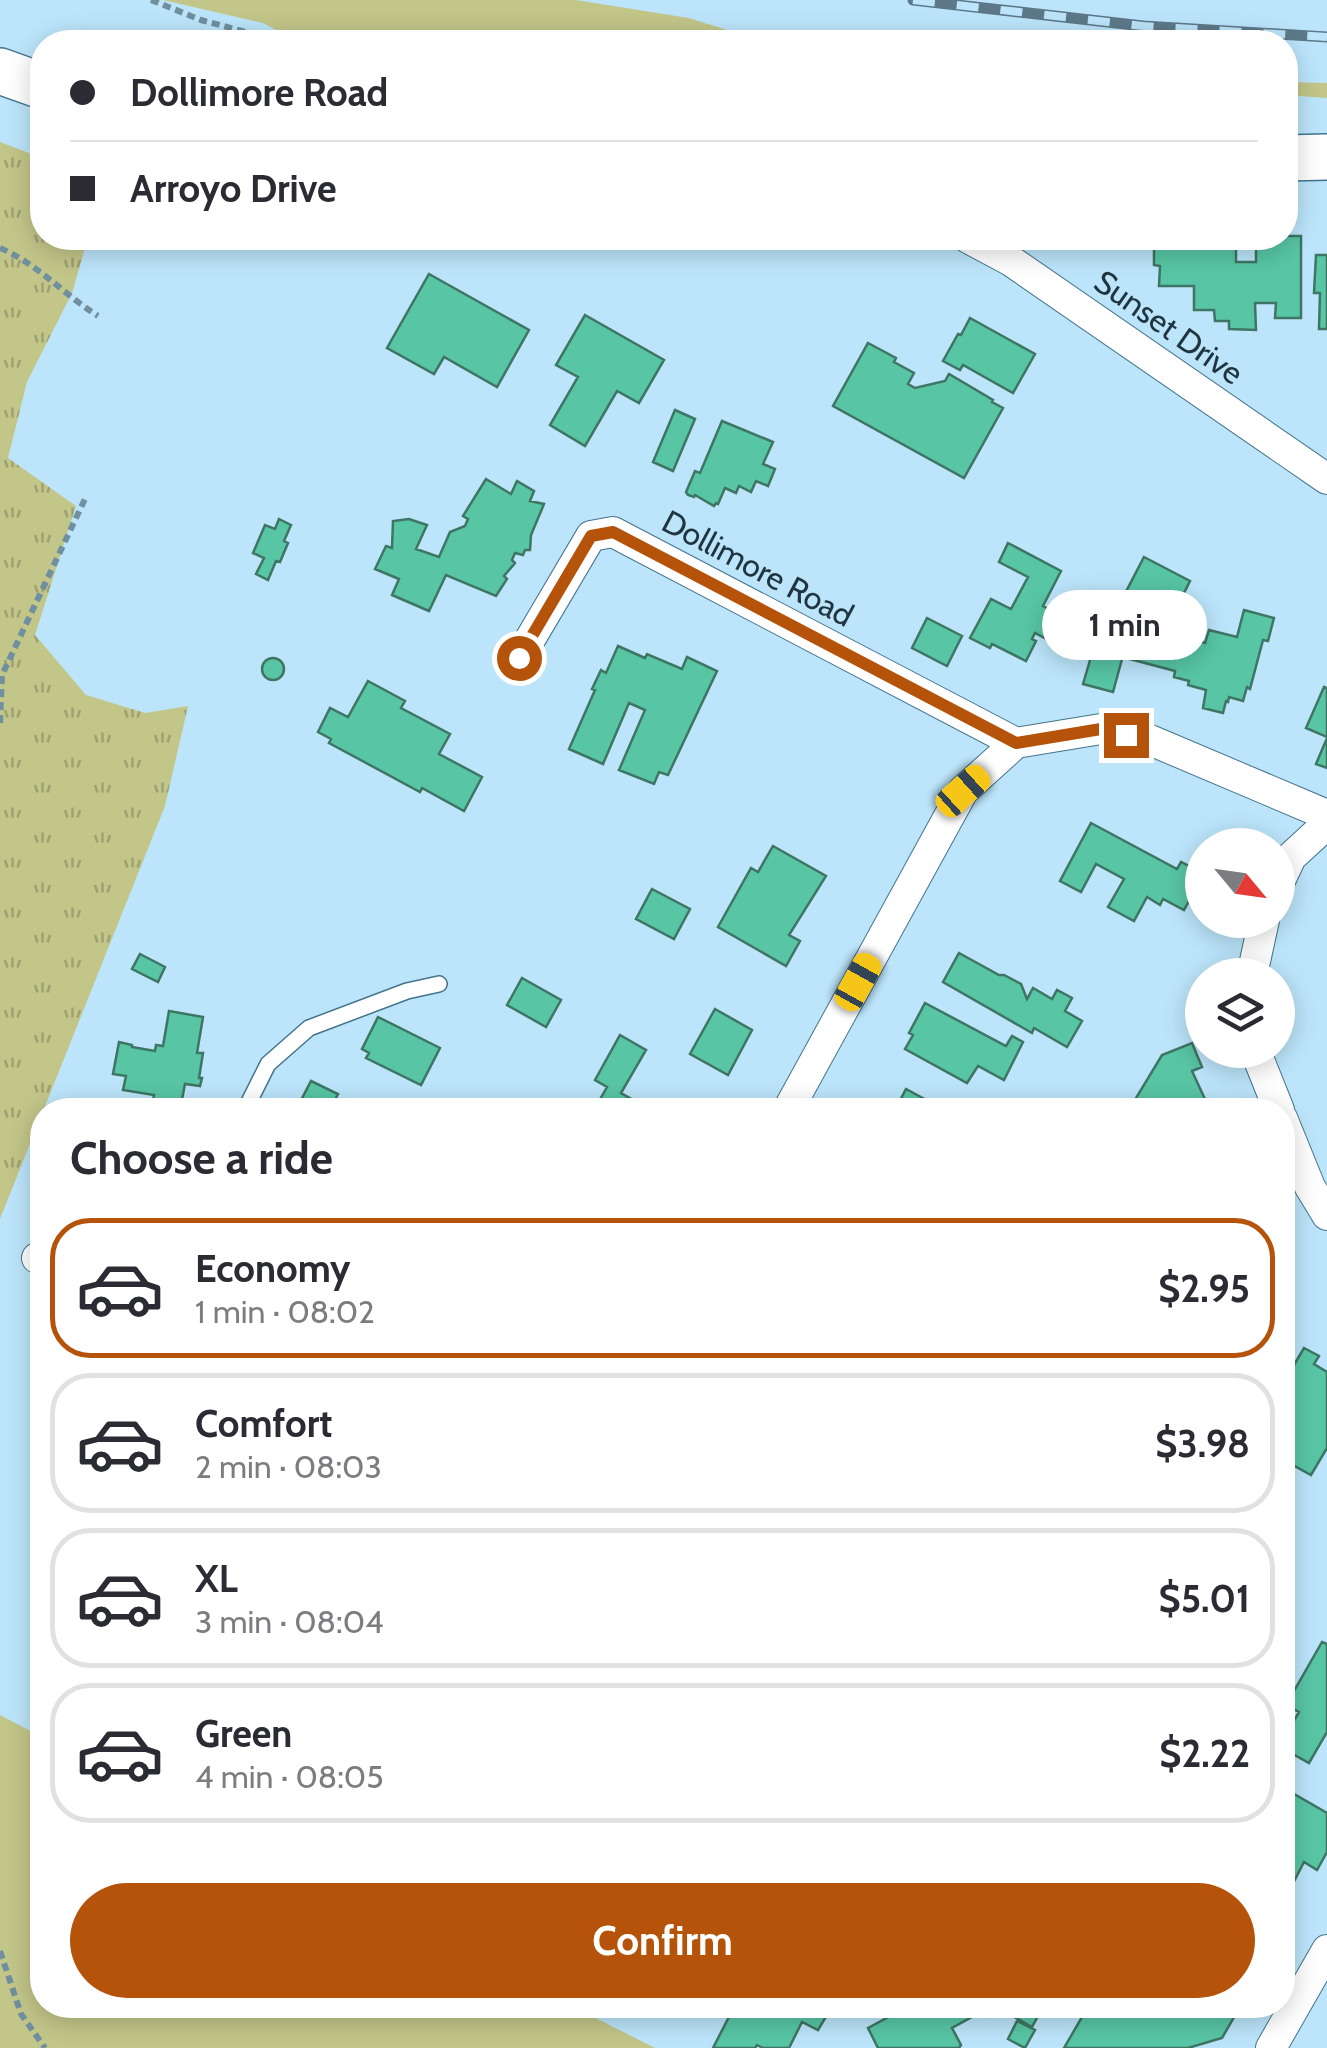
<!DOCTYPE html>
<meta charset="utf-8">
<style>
body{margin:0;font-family:Cabin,sans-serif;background:#f2f2f3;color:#2b2b33;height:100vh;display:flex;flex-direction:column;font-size:38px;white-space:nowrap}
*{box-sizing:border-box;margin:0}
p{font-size:32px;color:#7c7c81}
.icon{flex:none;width:55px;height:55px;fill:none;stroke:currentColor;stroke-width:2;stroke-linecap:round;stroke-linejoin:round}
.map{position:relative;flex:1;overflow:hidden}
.panel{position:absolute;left:30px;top:1098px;width:1265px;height:920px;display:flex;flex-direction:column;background:#fff;border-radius:40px;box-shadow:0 5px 25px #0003}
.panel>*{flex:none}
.guide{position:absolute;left:30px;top:30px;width:1268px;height:220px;border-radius:40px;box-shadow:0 5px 25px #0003;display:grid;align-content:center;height:220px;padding:0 40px;background:#fff}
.needle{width:65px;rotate:119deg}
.fabs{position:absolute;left:1185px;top:828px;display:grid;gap:20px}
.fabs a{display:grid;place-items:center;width:110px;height:110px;border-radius:50%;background:#fff;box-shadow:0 5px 25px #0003;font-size:50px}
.end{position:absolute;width:45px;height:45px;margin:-22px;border:12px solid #b45309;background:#fff;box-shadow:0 0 0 5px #fff}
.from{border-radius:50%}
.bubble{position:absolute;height:70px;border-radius:35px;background:#fff;box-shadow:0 5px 25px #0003;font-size:32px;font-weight:700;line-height:70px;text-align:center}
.car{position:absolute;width:30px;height:60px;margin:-30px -15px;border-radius:12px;box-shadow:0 0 8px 2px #0007;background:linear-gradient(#f5c518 24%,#345 0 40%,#f5c518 0 76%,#345 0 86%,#f5c518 0)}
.guide b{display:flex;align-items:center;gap:35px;height:95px;font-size:38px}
.guide b+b{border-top:2px solid #e1e1e2}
.guide i{width:25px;height:25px;background:#2b2b33}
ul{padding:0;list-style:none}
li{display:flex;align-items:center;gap:30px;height:140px;margin:0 20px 15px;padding:0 20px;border:5px solid #e1e1e2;border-radius:40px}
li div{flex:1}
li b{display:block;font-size:38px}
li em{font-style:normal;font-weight:700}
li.selected{border-color:#b45309}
li>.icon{width:90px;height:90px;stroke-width:1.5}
h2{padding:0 40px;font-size:45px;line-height:120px}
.action{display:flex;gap:20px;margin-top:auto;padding:20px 40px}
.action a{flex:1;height:115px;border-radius:60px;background:#b45309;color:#fff;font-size:40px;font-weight:700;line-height:115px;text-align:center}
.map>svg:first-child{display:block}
</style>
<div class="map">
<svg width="1327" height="2048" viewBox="0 0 1327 2048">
<defs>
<pattern id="park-tufts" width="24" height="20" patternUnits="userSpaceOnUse" patternTransform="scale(2.5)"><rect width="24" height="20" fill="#c3c689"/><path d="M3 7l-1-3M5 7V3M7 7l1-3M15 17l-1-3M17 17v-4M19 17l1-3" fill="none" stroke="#9ea271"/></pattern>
</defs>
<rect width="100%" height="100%" fill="#bce5fb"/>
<path fill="#c3c689" d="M 163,0 L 576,0 L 689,18 L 765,42 L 786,42 L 298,42 L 263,23 Z
M 1285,82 L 1327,83 L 1327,98 L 1285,95 Z
M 0,1715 L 42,1737 L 42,2005 L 570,2005 L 655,2048 L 0,2048 Z"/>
<path fill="url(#park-tufts)" d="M 0,142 L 42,158 L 42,238 L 88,238 L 72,293 L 27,382 L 8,458 L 76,506 L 35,635 L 86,695 L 145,713 L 188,706 L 165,806 L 0,1219 Z"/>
<path fill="#58c6a5" stroke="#3e7563" stroke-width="2.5" d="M 1285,236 L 1301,236 L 1301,318 L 1275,318 L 1276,303 L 1255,303 L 1256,330 L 1229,329 L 1229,321 L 1215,321 L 1214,310 L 1194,310 L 1194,286 L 1159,286 L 1160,266 L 1154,265 L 1154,238 L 1200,238 L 1200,247 L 1236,247 L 1236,262 L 1256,262 L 1256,238 L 1285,238 Z
M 1316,255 L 1327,255 L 1327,329 L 1319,329 L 1320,293 L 1314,293 Z
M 429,274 L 529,330 L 497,387 L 444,357 L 434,374 L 387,348 Z
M 585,315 L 664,360 L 639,403 L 617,391 L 585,446 L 550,425 L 578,377 L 556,365 Z
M 970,318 L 1035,354 L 1013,393 L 963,365 L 960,370 L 943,361 L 958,334 L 961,335 Z
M 868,343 L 896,358 L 894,362 L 914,373 L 908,384 L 915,388 L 945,381 L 949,374 L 993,400 L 992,402 L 1003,408 L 964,478 L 833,406 Z
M 675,410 L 695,419 L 673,471 L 653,462 Z
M 722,421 L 773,442 L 763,464 L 775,469 L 768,486 L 756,481 L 751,492 L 739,486 L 736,493 L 725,488 L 718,504 L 716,503 L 714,506 L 695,495 L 694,497 L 688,495 L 686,492 L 695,471 L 700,473 Z
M 486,479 L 511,494 L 517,481 L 534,491 L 530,501 L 544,504 L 531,535 L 530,550 L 525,550 L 523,555 L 515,553 L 512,560 L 515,563 L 504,576 L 507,579 L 496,596 L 446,575 L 429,611 L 392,595 L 399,579 L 375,569 L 386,546 L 392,548 L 393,521 L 409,519 L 427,525 L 416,549 L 439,557 L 450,532 L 465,526 L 468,519 L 463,516 Z
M 279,519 L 291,525 L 284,541 L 288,543 L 280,562 L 276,561 L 268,580 L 256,574 L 264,558 L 253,553 L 265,525 L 275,529 Z
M 1008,543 L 1061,571 L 1043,606 L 1067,619 L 1054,643 L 1035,633 L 1032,639 L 1036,641 L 1026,661 L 992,644 L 990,648 L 970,638 L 991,599 L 1011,609 L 1028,577 L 999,562 Z
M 1144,557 L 1190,581 L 1172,617 L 1156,609 L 1149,623 L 1118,607 Z
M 1244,610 L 1274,618 L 1268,641 L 1263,640 L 1250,689 L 1247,687 L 1243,701 L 1229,697 L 1228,702 L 1226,701 L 1223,713 L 1203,708 L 1206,690 L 1188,685 L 1189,681 L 1174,677 L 1175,671 L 1130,659 L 1138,632 L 1150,636 L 1153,633 L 1179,644 L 1181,636 L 1205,643 L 1209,630 L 1237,637 Z
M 927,618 L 962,636 L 947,666 L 912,648 Z
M 618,646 L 645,658 L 647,654 L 682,669 L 687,657 L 717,671 L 668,775 L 659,772 L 654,784 L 619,770 L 645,710 L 629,703 L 603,764 L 569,749 L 595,690 L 592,689 L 601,670 L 606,673 Z
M 1093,650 L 1122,659 L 1113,692 L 1083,684 Z
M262 669a11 11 0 1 1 22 0a11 11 0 1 1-22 0Z
M 368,681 L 405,701 L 401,708 L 450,734 L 439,754 L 482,777 L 464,811 L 422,788 L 420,792 L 329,743 L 331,739 L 318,732 L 330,708 L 348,717 Z
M 1324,687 L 1327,688 L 1327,737 L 1306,728 Z
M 1327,738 L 1327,768 L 1316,764 Z
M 1091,823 L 1177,869 L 1181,862 L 1201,872 L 1197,879 L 1200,881 L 1184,910 L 1163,899 L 1160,905 L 1147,897 L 1134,921 L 1108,907 L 1124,879 L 1096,864 L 1081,892 L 1060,881 Z
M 773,846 L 826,876 L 789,935 L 800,941 L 786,966 L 718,927 L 751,868 L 758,872 Z
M 652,889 L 690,909 L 674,939 L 636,919 Z
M 959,953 L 999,975 L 1004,975 L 1021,984 L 1027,999 L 1033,988 L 1052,999 L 1057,990 L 1072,998 L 1065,1011 L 1082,1021 L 1067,1047 L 1034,1028 L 1032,1033 L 943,982 Z
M 140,954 L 165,967 L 158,982 L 132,969 Z
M 522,978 L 561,1000 L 546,1027 L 507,1005 Z
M 925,1003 L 1006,1046 L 1012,1036 L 1023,1042 L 1004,1080 L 978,1066 L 967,1083 L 905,1049 L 913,1035 L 909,1033 Z
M 715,1009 L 752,1030 L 728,1075 L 690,1054 Z
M 169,1011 L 203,1017 L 197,1053 L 203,1053 L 199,1078 L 202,1078 L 200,1086 L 185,1084 L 180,1110 L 151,1110 L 154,1095 L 123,1090 L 126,1076 L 113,1074 L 119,1042 L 132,1045 L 132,1047 L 155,1051 L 156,1045 L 163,1046 Z
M 378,1017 L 440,1048 L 421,1085 L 366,1058 L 369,1053 L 362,1049 Z
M 620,1035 L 646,1050 L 621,1093 L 651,1110 L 594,1110 L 607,1087 L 595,1080 Z
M 1192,1043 L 1202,1067 L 1192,1071 L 1210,1110 L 1141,1110 L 1136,1098 L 1162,1055 Z
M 311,1081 L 338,1094 L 336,1098 L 360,1110 L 296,1110 Z
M 906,1089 L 945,1110 L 895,1110 Z
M 1304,1348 L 1319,1356 L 1314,1364 L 1327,1372 L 1327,1448 L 1311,1475 L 1282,1459 L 1282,1385 Z
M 1322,1642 L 1327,1644 L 1327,1732 L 1309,1763 L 1282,1748 L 1282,1741 L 1299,1712 L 1286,1705 Z
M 1282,1787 L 1327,1813 L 1327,1852 L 1317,1870 L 1304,1862 L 1285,1899 L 1282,1897 Z
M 1282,1907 L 1293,1913 L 1282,1932 Z
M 735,2005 L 833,2005 L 818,2030 L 802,2022 L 789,2048 L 763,2048 L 757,2045 L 755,2048 L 713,2048 Z
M 911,2005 L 990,2005 L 994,2014 L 987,2017 L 983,2011 L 952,2028 L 961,2045 L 959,2048 L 878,2048 L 868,2028 Z
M 1003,2005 L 1044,2005 L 1032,2027 L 1000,2009 Z
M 1089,2005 L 1241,2005 L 1222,2038 L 1188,2048 L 1064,2048 Z
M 1017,2021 L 1035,2030 L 1025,2048 L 1008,2039 Z"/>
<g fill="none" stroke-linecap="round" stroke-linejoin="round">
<defs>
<path id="service" d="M 245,1110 L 268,1064 L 309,1028 L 407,991 L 439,984"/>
<path id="minor" d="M 968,238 L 1011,261 L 1327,479
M 519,658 L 591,536 L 613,532 L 1016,743
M 1278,885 L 1291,857 L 1327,824
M 1252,975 L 1264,920
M 1255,1050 L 1279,1110
M 788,1110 L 963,791 L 1016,743 L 1101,729 L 1150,740 L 1327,815
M 1282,1118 L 1310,1187 L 1327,1215
M 37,1258 L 42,1260
M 1271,2048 L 1327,1950"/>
<path id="secondary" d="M 0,71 L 42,86
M 1285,158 L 1327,157"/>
</defs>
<use href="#service" stroke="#43748c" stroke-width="18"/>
<use href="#minor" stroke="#43748c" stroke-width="32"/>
<use href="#secondary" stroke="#43748c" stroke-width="48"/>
<path stroke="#708f9f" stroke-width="6" stroke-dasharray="8 5" stroke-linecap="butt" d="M 151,0 L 201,20 L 283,42
M 0,248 C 38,264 63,294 98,316
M 0,723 L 2,675 L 85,499
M 0,1951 L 21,2014 L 45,2048"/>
<use href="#service" stroke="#fff" stroke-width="15"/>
<use href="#minor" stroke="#fff" stroke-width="30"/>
<use href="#secondary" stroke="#fff" stroke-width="45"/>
<defs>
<path id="rail" d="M 913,0 L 1143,26 L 1327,37"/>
</defs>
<use href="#rail" stroke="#5d7989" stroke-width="11"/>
<use href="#rail" stroke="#bce5fb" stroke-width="8" stroke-dasharray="22" stroke-linecap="butt"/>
</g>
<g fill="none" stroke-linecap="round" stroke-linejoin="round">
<path stroke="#b45309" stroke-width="12" d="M 519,658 L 591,536 L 613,532 L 1016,743 L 1101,729 L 1126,735"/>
</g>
<g text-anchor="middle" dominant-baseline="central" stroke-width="8" stroke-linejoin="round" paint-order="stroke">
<g font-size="32" fill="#203540" stroke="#bce5fb">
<text transform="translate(1169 327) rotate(35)">Sunset Drive</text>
<text transform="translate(758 568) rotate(28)">Dollimore Road</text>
</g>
</g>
</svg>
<div class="fabs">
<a><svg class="needle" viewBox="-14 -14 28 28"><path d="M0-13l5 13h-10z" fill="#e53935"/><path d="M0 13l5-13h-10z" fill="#7c7c81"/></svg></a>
<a><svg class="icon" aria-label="layers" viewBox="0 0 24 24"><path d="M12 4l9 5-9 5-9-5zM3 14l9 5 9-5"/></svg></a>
</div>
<i class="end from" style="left:519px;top:658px"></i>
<i class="end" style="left:1126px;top:735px"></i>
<div class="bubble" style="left:1042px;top:590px;width:165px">1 min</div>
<i class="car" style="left:963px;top:791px;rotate:48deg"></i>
<i class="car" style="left:858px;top:982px;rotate:29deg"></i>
<div class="guide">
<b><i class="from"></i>Dollimore Road</b>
<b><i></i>Arroyo Drive</b>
</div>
<section class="panel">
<h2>Choose a ride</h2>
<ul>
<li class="selected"><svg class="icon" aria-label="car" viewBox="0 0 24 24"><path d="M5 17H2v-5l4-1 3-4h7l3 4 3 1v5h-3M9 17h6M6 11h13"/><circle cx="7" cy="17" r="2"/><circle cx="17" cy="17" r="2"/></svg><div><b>Economy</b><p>1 min · 08:02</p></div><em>$2.95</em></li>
<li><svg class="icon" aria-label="car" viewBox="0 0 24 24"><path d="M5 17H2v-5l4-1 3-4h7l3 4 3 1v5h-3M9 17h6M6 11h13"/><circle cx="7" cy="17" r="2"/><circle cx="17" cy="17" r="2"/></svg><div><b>Comfort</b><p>2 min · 08:03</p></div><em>$3.98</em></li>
<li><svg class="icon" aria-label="car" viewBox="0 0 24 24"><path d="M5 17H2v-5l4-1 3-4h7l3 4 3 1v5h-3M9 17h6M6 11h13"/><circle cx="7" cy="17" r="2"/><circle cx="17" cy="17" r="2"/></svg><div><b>XL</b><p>3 min · 08:04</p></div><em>$5.01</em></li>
<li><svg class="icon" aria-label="car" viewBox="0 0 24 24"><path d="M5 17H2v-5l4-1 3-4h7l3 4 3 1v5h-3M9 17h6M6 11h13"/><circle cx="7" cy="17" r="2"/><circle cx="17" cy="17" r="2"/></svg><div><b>Green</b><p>4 min · 08:05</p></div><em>$2.22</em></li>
</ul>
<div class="action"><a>Confirm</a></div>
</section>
</div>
